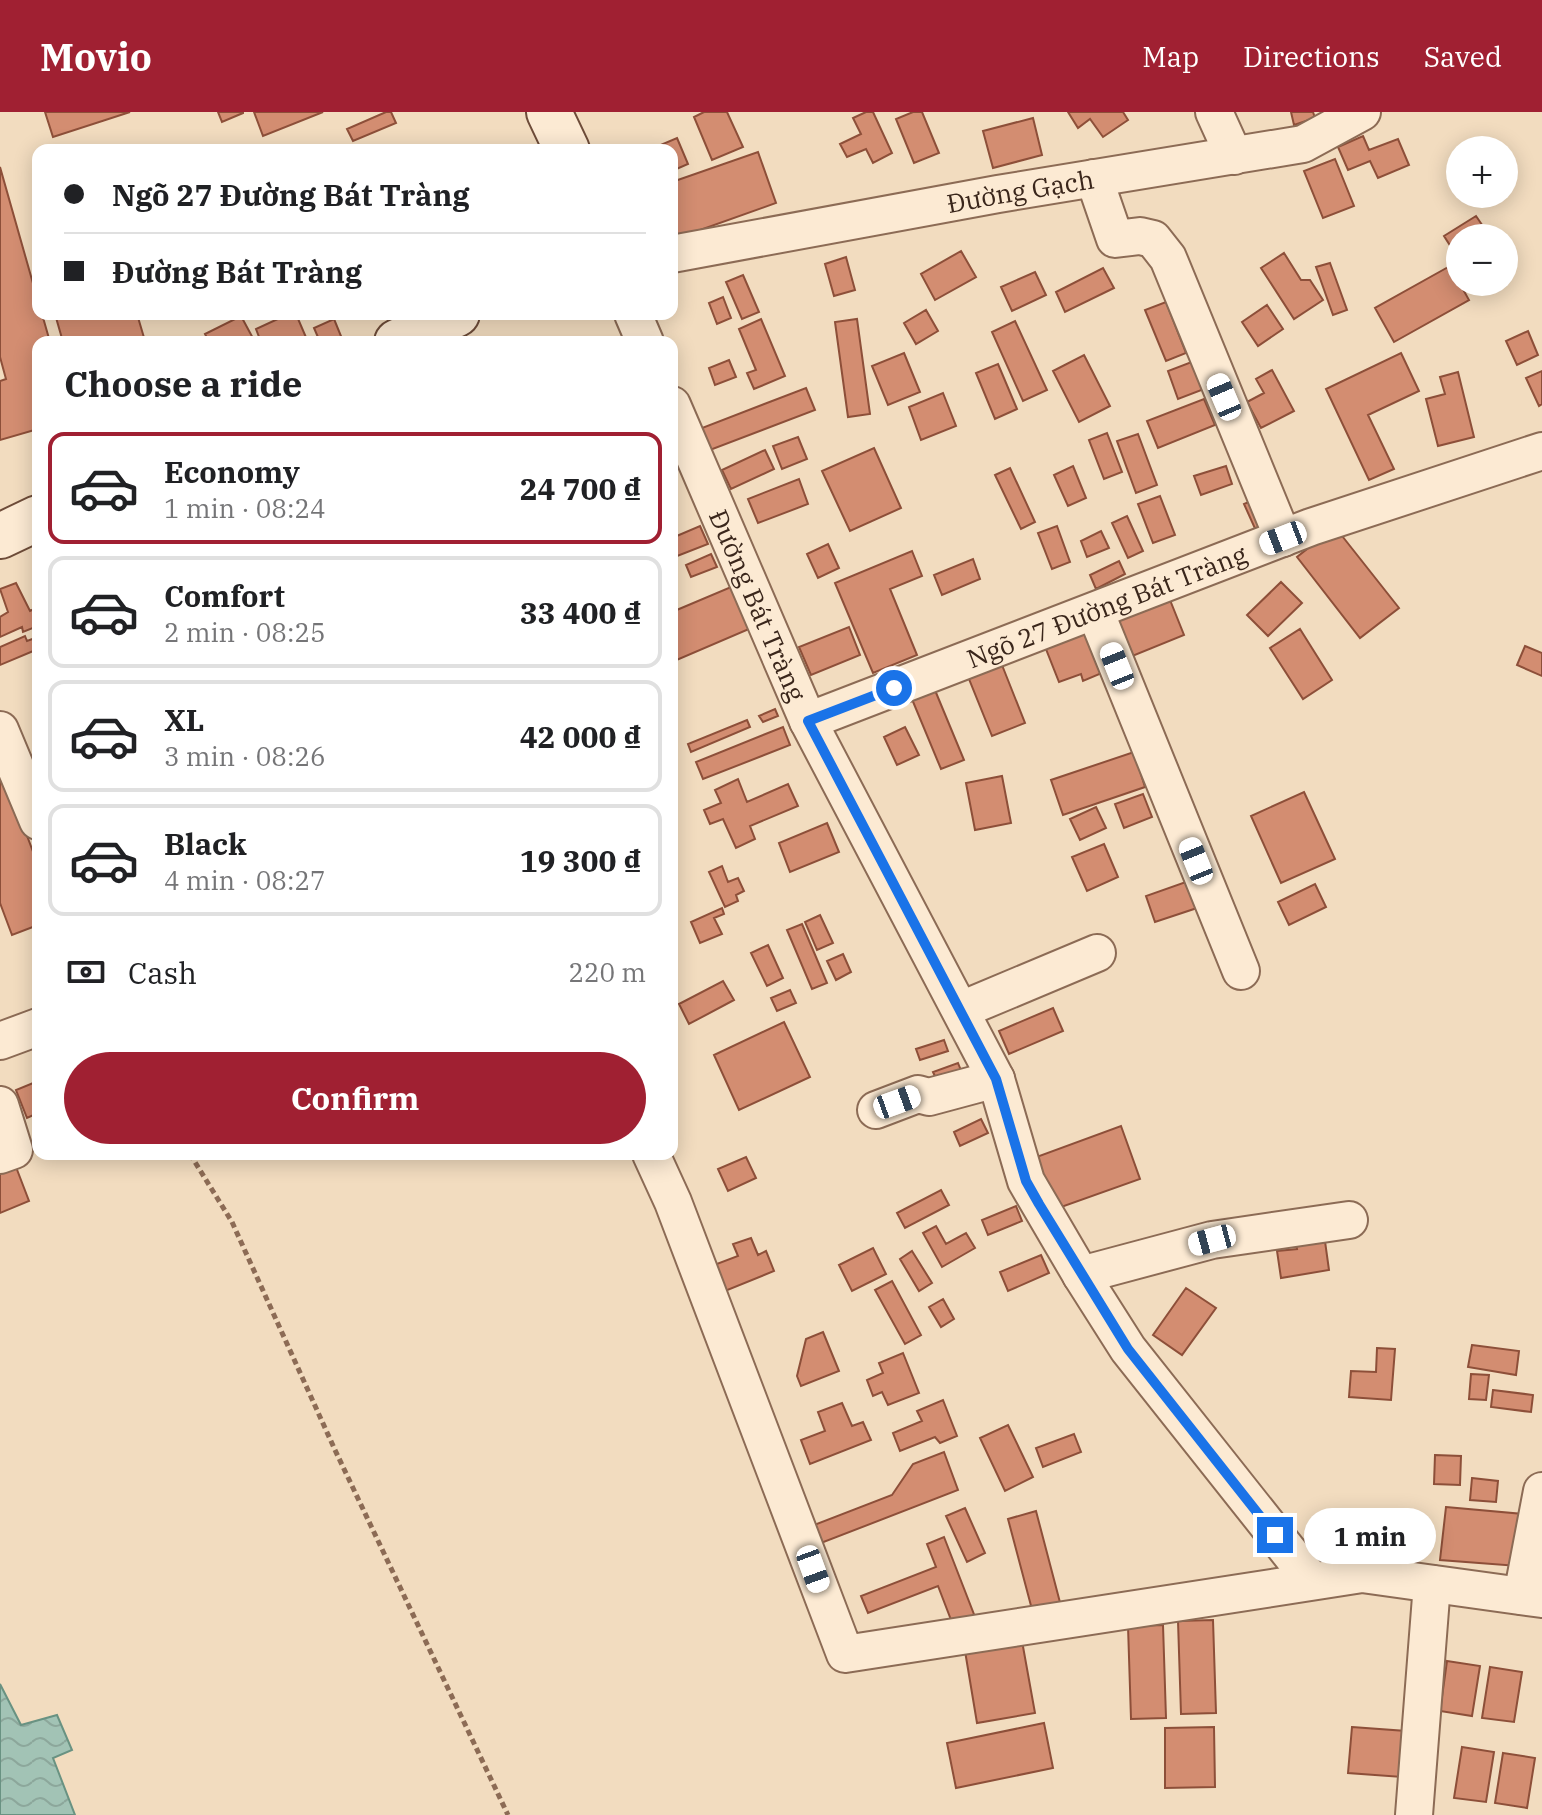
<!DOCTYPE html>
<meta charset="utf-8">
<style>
body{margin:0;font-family:"IBM Plex Serif",serif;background:#f2f2f2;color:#202124;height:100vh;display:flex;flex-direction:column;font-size:30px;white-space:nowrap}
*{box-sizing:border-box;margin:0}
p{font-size:26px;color:#757577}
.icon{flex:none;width:44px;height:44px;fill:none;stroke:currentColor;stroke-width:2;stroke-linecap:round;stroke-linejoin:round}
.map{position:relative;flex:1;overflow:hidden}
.details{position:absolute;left:32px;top:224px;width:646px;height:824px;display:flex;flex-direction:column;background:#fff;border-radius:16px;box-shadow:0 4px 20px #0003}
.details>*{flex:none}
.top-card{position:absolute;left:32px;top:32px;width:646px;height:176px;border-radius:16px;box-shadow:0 4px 20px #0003;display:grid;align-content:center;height:176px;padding:0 32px;background:#fff}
.buttons{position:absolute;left:1446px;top:24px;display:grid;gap:16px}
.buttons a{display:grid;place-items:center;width:72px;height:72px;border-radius:50%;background:#fff;box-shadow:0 4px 20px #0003;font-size:40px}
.end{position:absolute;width:36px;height:36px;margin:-18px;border:10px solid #1a73e8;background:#fff;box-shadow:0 0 0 4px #fff}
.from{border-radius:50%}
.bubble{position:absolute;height:56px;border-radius:28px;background:#fff;box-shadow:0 4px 20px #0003;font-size:26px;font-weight:700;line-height:56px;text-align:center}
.car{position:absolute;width:24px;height:48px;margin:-24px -12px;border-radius:10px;box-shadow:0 0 6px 2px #0007;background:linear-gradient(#fff 24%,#345 0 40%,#fff 0 76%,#345 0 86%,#fff 0)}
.top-card b{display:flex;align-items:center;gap:28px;height:76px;font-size:30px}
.top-card b+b{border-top:2px solid #e0e0e0}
.top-card i{width:20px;height:20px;background:#202124}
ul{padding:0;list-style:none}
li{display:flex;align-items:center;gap:24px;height:112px;margin:0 16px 12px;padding:0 16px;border:4px solid #e0e0e0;border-radius:16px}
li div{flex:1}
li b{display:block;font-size:30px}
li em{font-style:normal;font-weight:700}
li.current{border-color:#a02032}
li>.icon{width:72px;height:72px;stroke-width:1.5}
h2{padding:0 32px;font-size:36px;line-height:96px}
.pay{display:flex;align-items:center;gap:20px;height:88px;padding:0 32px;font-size:30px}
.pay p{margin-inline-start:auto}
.button{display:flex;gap:16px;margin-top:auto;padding:16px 32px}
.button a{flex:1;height:92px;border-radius:48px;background:#a02032;color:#fff;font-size:32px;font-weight:700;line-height:92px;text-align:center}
header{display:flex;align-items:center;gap:48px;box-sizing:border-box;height:112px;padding:0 40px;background:#a02032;color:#fff}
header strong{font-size:38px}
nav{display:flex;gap:44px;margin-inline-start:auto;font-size:28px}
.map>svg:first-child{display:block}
</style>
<header>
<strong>Movio</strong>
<nav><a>Map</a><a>Directions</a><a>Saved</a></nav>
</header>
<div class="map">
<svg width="1542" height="1703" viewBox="0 0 1542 1703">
<defs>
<pattern id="water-waves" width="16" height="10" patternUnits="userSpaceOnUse" patternTransform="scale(2)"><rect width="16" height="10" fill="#a2c3b5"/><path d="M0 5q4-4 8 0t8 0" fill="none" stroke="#8ca79b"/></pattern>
</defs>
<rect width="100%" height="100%" fill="#f2dcbf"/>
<path fill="url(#water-waves)" stroke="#699282" stroke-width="2" d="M 0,1572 L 21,1613 L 57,1603 L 72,1638 L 53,1646 L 75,1703 L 0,1703 Z"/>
<path fill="#d38d71" stroke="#8d4f39" stroke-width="2" d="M 45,0 L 130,0 L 53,25 Z
M 218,0 L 243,0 L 243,1 L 222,10 Z
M 254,0 L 323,0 L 263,24 Z
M 386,0 L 391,0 L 396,11 L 353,29 L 347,17 Z
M 704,0 L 727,0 L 743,35 L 712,48 L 694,5 Z
M 866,0 L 873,0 L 892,41 L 873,51 L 866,37 L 847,45 L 840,32 L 861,22 L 853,6 Z
M 913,0 L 922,0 L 939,41 L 914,51 L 896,7 Z
M 1068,0 L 1123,0 L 1128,8 L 1103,25 L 1090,7 L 1078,16 Z
M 1291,0 L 1313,0 L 1315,6 L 1294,13 Z
M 1033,6 L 1042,43 L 993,56 L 983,19 Z
M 1363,24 L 1369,38 L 1398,27 L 1409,53 L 1378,66 L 1370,49 L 1348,58 L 1338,35 Z
M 677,26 L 688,52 L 672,59 L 672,38 L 649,38 Z
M 758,40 L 776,91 L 672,128 L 672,70 Z
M 1335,47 L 1354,94 L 1323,106 L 1304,59 Z
M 0,55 L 38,189 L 38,202 L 42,202 L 50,230 L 38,230 L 38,317 L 0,328 L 0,269 L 6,267 L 0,245 Z
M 1476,104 L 1491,126 L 1460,126 L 1460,149 L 1444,124 Z
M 961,139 L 976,165 L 935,188 L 921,162 Z
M 1284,141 L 1301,168 L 1310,168 L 1323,188 L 1294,207 L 1261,156 Z
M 846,145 L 855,178 L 834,184 L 825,152 Z
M 1330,151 L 1347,198 L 1333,203 L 1316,155 Z
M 1450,154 L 1469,188 L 1394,230 L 1375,196 Z
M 1103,156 L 1114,176 L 1065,200 L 1056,180 Z
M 1035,160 L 1046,183 L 1012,199 L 1001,175 Z
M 743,163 L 759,200 L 742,207 L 726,170 Z
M 723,185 L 731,206 L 717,212 L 709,191 Z
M 1166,190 L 1186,241 L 1166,249 L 1145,198 Z
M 1267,193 L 1283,217 L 1258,234 L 1242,210 Z
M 926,198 L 938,219 L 916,232 L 904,211 Z
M 55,202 L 137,202 L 145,229 L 63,230 Z
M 278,202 L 296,202 L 308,230 L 261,230 L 256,217 L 280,206 Z
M 241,204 L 255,230 L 209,230 L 205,222 Z
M 334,207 L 343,229 L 320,230 L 314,216 Z
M 761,207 L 785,264 L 754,277 L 747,261 L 756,258 L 739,217 Z
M 857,207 L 870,302 L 848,305 L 835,210 Z
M 1015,209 L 1047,278 L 1023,289 L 992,220 Z
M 1528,219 L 1538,243 L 1517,253 L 1506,229 Z
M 904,241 L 920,280 L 888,293 L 872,254 Z
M 1401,241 L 1419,279 L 1368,303 L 1394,357 L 1369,368 L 1326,277 Z
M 1084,243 L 1110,294 L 1079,310 L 1053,259 Z
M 1202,246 L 1212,274 L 1178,287 L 1168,259 Z
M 729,248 L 736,265 L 715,273 L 709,256 Z
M 998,252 L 1017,297 L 995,307 L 976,261 Z
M 1272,258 L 1294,299 L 1261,316 L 1247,290 L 1264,281 L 1256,267 Z
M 1542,259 L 1542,292 L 1539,294 L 1526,266 Z
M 1458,260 L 1474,325 L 1438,334 L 1426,287 L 1445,282 L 1440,265 Z
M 806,276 L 815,298 L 710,338 L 702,316 Z
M 943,281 L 956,314 L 921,328 L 909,295 Z
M 1204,287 L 1215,313 L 1158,336 L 1147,309 Z
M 1107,321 L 1122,360 L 1104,367 L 1089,328 Z
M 1138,322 L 1157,373 L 1136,381 L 1117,329 Z
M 798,325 L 807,347 L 782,357 L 773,334 Z
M 874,336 L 901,396 L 850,419 L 822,359 Z
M 765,338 L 774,357 L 731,377 L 722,358 Z
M 1073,354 L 1086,386 L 1068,394 L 1054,363 Z
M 1226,354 L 1232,372 L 1201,383 L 1194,364 Z
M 1010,356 L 1035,410 L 1021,417 L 995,363 Z
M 799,367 L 808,392 L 758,411 L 748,387 Z
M 1160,384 L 1175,423 L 1153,431 L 1138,392 Z
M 1260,385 L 1273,414 L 1257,421 L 1244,392 Z
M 1127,404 L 1143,439 L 1128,446 L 1112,411 Z
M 700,414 L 708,432 L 672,446 L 672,426 Z
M 1057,414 L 1070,450 L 1052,457 L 1038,421 Z
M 1335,415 L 1399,496 L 1360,526 L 1297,445 Z
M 1101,419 L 1109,436 L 1087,445 L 1081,429 Z
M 828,432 L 839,456 L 818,466 L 807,442 Z
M 912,439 L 922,464 L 890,477 L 917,543 L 873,561 L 835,471 Z
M 711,442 L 717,455 L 691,465 L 686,453 Z
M 973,447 L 980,467 L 942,483 L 934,463 Z
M 1119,449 L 1125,462 L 1096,477 L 1090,463 Z
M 1281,470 L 1302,491 L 1268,524 L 1247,503 Z
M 16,471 L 30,499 L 34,497 L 38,514 L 23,520 L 22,515 L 0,525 L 0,505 L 8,500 L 0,477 Z
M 731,475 L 749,517 L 672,550 L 672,500 Z
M 1166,478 L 1184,523 L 1125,547 L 1107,502 Z
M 1092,514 L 1109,558 L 1083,569 L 1081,562 L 1059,570 L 1044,532 Z
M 849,515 L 860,543 L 811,563 L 799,535 Z
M 1300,517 L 1332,568 L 1303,587 L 1270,536 Z
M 25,524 L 27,529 L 38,525 L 38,537 L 0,553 L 0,535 Z
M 1525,534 L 1542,541 L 1542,564 L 1517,553 Z
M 1000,548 L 1025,611 L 992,624 L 967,562 Z
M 932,571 L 964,648 L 941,657 L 909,580 Z
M 775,597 L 778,604 L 763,610 L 759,604 Z
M 747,608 L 750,615 L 691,640 L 688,632 Z
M 783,615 L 790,633 L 703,667 L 696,650 Z
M 905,615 L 919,643 L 897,653 L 884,625 Z
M 1134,640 L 1145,675 L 1063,703 L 1051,668 Z
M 0,652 L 38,753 L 38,813 L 12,823 L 0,791 Z
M 1002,664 L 1011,711 L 975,718 L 966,671 Z
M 738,667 L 747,690 L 788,672 L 798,694 L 750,714 L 755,727 L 736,736 L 723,707 L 710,712 L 704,698 L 721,691 L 715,678 Z
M 1304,680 L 1335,747 L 1281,771 L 1251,704 Z
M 1143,682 L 1152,705 L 1124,716 L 1115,692 Z
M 1096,695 L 1106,716 L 1080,728 L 1070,707 Z
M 827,711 L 839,740 L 790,760 L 779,731 Z
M 1104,732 L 1118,765 L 1087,779 L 1072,745 Z
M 722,754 L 728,770 L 738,766 L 744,779 L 736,783 L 738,789 L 725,795 L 709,760 Z
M 1200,765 L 1209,792 L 1155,810 L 1146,784 Z
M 1315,772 L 1326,795 L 1289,813 L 1278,790 Z
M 722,796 L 724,802 L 714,806 L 722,822 L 700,831 L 691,810 Z
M 820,803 L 833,831 L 817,838 L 805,810 Z
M 802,812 L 827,871 L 812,877 L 787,818 Z
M 768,833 L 783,866 L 767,874 L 751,841 Z
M 843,842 L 851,860 L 836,868 L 827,849 Z
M 723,869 L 734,888 L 689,912 L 679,892 Z
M 790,878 L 796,891 L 777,899 L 771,886 Z
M 1053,896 L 1063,919 L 1009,942 L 999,919 Z
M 784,910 L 810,965 L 739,998 L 714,943 Z
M 944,928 L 948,939 L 920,948 L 916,937 Z
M 958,951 L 964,966 L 940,975 L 933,960 Z
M 38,969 L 38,1001 L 27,1006 L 16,978 Z
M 981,1007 L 988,1021 L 960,1034 L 954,1020 Z
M 1121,1014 L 1140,1067 L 1050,1099 L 1031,1047 Z
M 746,1045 L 756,1066 L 728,1079 L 718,1057 Z
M 16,1055 L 29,1089 L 0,1101 L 0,1061 Z
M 941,1078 L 949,1093 L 905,1116 L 897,1101 Z
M 1016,1094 L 1022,1109 L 988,1123 L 982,1108 Z
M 936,1114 L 946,1132 L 966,1121 L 975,1136 L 942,1155 L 923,1121 Z
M 1323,1115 L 1329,1158 L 1281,1166 L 1277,1139 L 1297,1137 L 1294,1120 Z
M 751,1126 L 758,1143 L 766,1139 L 774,1159 L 725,1179 L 714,1153 L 738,1144 L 733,1132 Z
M 873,1136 L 886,1162 L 852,1179 L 839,1153 Z
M 912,1139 L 932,1171 L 919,1179 L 900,1147 Z
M 1041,1143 L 1049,1161 L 1008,1179 L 1000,1160 Z
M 892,1169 L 921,1223 L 905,1232 L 875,1178 Z
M 1186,1176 L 1216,1196 L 1182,1243 L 1153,1223 Z
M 943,1187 L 954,1207 L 941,1215 L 929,1195 Z
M 823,1220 L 839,1259 L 801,1274 L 797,1264 L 806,1227 Z
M 1472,1233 L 1519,1239 L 1516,1263 L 1468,1255 Z
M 1377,1236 L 1395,1237 L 1391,1288 L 1349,1285 L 1351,1259 L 1376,1260 Z
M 903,1241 L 919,1281 L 888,1293 L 882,1280 L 873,1284 L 867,1268 L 883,1261 L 879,1251 Z
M 1471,1262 L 1489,1263 L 1486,1288 L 1469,1287 Z
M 1493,1278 L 1533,1283 L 1531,1300 L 1491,1295 Z
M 943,1288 L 957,1324 L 940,1331 L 935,1325 L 900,1339 L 893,1321 L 922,1309 L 917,1299 Z
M 842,1291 L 852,1314 L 863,1310 L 871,1328 L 810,1352 L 801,1328 L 825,1319 L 818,1300 Z
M 1008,1313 L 1033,1365 L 1005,1379 L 980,1326 Z
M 1074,1322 L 1081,1340 L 1043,1355 L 1036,1336 Z
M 944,1340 L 958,1378 L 821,1431 L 814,1413 L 892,1383 L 913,1352 Z
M 1435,1343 L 1461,1344 L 1460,1373 L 1434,1372 Z
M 1472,1366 L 1498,1369 L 1496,1390 L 1470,1388 Z
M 1446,1395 L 1523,1402 L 1518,1454 L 1440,1448 Z
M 965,1396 L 985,1441 L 967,1450 L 946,1404 Z
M 1036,1399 L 1062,1498 L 1034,1505 L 1008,1407 Z
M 944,1425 L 975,1505 L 953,1513 L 938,1474 L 868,1501 L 861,1484 L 936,1455 L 927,1432 Z
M 1213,1508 L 1216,1601 L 1181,1602 L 1178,1509 Z
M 1163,1513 L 1166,1606 L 1131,1607 L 1128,1514 Z
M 1022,1529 L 1035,1601 L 977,1611 L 965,1539 Z
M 1447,1549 L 1480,1554 L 1472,1604 L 1440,1599 Z
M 1490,1555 L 1522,1560 L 1514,1610 L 1482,1606 Z
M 1044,1611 L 1053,1656 L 956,1676 L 947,1631 Z
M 1214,1615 L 1215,1675 L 1165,1676 L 1165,1616 Z
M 1352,1615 L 1406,1619 L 1402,1665 L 1348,1661 Z
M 1462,1635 L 1494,1640 L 1486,1690 L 1454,1686 Z
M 1503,1641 L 1535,1646 L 1527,1696 L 1495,1691 Z"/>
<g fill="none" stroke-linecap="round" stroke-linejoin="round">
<defs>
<g id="street">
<path d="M 1214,0 L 1234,44"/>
<path d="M 1094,66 L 1115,127 L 1140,124 L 1153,127 L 1168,146 L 1283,426"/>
<path id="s1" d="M 672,142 L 998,82 L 1303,32 L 1362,0"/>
<path d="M 633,202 L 645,230"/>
<path id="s2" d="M 672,293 L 808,609 L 996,967 L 1026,1069 L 1081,1163 L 1128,1237 L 1312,1469"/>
<path d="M 1095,499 L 1241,859"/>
<path id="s3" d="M 808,609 L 1311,415 L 1542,339"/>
<path d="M 0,618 L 38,709"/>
<path d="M 961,898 L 1097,841"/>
<path d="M 0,929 L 38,915"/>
<path d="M 0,993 L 14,1038 L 0,1043"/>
<path d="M 876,998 L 918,982 L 929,985 L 996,967"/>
<path d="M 651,1042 L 673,1090 L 845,1542 L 1362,1462 L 1542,1487"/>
<path d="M 1081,1163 L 1212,1128 L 1349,1108"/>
<path d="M 1522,1484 L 1542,1379"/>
<path d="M 1414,1703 L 1432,1472"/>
</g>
<path id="secondary" d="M 549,0 L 567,38
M 397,230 L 457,202
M 0,424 L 38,406"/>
</defs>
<use href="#street" stroke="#8c6b55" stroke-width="40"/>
<use href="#secondary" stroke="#6e4c39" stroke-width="48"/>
<path stroke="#8c6b55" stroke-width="5" stroke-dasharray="6 4" stroke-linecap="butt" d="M 190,1042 L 232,1110 L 335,1338 L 508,1703"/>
<use href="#street" stroke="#fcead3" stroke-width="36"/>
<use href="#secondary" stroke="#fcead3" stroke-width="44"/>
</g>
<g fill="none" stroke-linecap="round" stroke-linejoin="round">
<path stroke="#1a73e8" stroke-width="10" d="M 894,576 L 808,609 L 996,967 L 1026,1069 L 1039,1092 L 1128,1237 L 1275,1423"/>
</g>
<g text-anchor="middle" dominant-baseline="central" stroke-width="7" stroke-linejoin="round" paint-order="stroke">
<g font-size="26" fill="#3a261b" stroke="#f8e7cf">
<text stroke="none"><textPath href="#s1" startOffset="354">Đường Gạch</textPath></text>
<text stroke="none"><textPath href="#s2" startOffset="218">Đường Bát Tràng</textPath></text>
<text stroke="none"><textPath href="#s3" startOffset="320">Ngõ 27 Đường Bát Tràng</textPath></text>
</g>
</g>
</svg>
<div class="buttons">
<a>+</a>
<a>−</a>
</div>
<i class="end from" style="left:894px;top:576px"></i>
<i class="end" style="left:1275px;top:1423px"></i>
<div class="bubble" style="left:1304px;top:1396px;width:132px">1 min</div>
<i class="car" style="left:1224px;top:285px;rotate:337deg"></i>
<i class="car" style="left:1283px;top:426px;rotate:249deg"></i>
<i class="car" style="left:1117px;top:554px;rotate:338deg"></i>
<i class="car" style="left:1196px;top:749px;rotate:338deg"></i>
<i class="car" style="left:897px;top:990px;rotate:70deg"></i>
<i class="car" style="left:1212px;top:1128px;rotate:255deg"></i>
<i class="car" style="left:813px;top:1457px;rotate:160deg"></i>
<div class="top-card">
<b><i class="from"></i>Ngõ 27 Đường Bát Tràng</b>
<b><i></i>Đường Bát Tràng</b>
</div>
<section class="details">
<h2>Choose a ride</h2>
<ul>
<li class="current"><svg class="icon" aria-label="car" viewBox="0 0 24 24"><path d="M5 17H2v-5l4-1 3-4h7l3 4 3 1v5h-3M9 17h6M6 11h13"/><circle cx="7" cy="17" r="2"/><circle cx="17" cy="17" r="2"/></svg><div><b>Economy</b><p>1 min · 08:24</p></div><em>24 700 ₫</em></li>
<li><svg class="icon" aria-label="car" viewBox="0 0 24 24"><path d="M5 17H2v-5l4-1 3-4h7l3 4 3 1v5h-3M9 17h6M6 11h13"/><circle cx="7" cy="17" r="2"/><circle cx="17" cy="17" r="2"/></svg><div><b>Comfort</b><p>2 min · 08:25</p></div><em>33 400 ₫</em></li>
<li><svg class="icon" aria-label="car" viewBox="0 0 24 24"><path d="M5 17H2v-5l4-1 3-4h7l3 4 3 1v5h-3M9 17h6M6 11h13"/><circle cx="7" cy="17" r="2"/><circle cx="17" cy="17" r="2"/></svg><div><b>XL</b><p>3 min · 08:26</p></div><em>42 000 ₫</em></li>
<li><svg class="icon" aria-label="car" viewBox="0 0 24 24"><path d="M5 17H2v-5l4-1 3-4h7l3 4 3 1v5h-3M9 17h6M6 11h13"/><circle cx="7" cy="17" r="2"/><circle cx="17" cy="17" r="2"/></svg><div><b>Black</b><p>4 min · 08:27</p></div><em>19 300 ₫</em></li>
</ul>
<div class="pay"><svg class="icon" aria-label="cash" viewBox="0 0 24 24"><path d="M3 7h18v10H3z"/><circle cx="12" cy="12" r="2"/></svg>Cash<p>220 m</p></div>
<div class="button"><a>Confirm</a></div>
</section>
</div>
